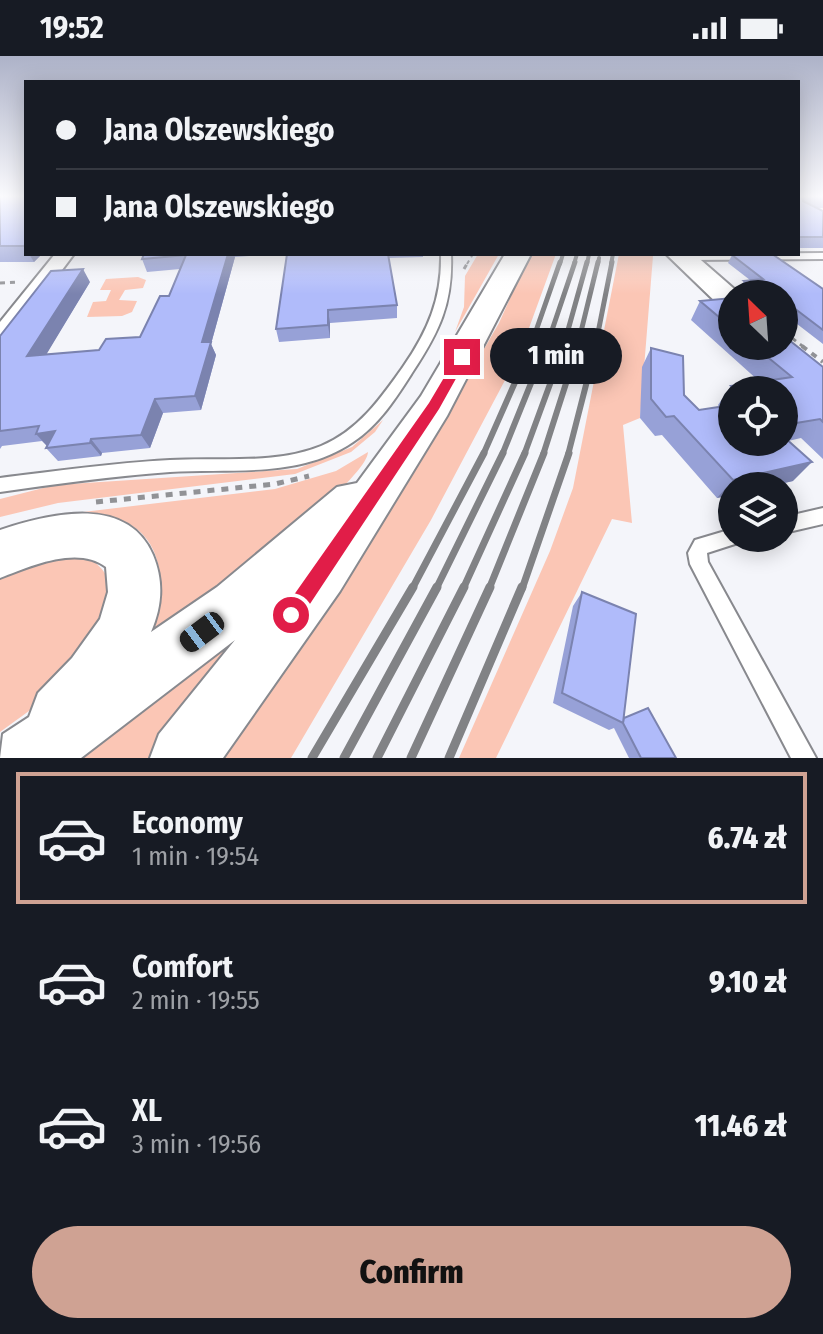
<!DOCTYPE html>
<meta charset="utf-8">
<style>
body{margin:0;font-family:"Fira Sans Condensed",sans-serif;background:#20242c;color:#f1f3f6;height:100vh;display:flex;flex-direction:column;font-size:30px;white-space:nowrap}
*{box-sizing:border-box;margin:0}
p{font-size:26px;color:#9ea1a6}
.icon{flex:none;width:44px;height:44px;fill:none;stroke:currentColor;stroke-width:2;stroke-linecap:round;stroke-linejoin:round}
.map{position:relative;height:702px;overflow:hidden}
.panel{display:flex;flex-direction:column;background:#171b24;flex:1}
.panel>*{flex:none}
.top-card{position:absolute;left:24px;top:24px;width:776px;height:176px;border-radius:0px;box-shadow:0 4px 20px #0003;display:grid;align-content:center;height:176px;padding:0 32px;background:#171b24}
.needle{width:52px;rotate:335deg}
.buttons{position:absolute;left:718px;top:224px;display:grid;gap:16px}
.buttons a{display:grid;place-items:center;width:80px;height:80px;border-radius:50%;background:#171b24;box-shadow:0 4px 20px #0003;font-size:40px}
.end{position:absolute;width:36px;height:36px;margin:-18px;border:10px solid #e11d48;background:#fff;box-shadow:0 0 0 4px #fff}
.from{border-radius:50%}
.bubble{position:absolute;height:56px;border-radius:28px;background:#171b24;box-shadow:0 4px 20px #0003;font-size:26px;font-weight:800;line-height:56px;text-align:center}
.car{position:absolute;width:24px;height:48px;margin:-24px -12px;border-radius:10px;box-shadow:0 0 6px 2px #0007;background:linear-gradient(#222 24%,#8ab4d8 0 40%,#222 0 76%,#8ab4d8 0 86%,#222 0)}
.top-card b{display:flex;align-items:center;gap:28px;height:76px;font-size:30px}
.top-card b+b{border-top:2px solid #363941}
.top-card i{width:20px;height:20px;background:#f1f3f6}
ul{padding:14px 0 0;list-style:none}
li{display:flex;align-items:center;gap:24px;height:132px;margin:0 16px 12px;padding:0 16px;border:4px solid transparent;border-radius:0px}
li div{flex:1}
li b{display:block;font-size:30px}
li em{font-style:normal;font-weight:800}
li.selected{border-color:#cfa293}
li>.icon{width:72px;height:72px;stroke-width:1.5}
.cta{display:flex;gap:16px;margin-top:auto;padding:16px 32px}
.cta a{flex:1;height:92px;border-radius:48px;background:#cfa293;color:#111;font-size:32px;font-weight:800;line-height:92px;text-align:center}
.status{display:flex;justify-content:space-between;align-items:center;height:56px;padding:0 40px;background:#171b24;direction:ltr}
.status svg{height:22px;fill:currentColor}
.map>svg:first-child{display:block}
</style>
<div class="status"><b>19:52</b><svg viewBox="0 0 49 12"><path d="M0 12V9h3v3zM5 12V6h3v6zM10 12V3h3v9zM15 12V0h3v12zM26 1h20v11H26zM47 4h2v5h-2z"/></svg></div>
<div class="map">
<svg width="823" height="702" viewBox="0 0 823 702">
<rect width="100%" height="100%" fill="#f4f5fa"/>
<path fill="#fbc6b5" d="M 478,198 L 499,198 L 455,276 L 464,251 L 465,220 Z
M 530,198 L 556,198 L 521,294 L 431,464 L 291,702 L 208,702 L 432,383 L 499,267 Z
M 619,198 L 661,198 L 662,200 L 653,200 L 640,362 L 623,369 L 632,467 L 612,463 L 496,702 L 459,702 L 550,495 L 573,432 Z
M 138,221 L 146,224 L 143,232 L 125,234 L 119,244 L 137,245 L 132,256 L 122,260 L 87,261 L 93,246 L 106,245 L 111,234 L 100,234 L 106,223 Z
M 383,364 L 375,376 L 351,396 L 295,418 L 58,447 L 0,461 L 0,443 L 55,429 L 297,413 L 352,391 Z
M 368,396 C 367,428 180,564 144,592 C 173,528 168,460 83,456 L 275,433 L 336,415 Z
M 319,488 L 155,702 L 60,702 Z
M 82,498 C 131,524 104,558 82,591 C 75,603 68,618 59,629 C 42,647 19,662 0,676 L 0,515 L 14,510 Z"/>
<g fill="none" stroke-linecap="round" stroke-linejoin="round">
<defs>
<path id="lane" d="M 823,197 L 823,203 L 683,204 L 678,201 L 683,198 Z
M 441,198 L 451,198 C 453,248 439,276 412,317 C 396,342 379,369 353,386 C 299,423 231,412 170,416 C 113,420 56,428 0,436 L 0,422 C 56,415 113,407 170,404 C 219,401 274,409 321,390 C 358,375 381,342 403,311 C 428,275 442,242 441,198 Z
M 823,452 L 823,468 L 784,477 L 784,461 Z
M 732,473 L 732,482 L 740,482 L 738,487 L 707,497 L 708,506 L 816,702 L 791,702 L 690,508 L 688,497 L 695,484 Z"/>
<path id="street" d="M 55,198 L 74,198 L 8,286 L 0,288 L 0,266 Z"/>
<path id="secondary" d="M 505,198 L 531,198 L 447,360 L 340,535 L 223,702 L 150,702 L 159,678 L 235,584 L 81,702 L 0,702 L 3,678 L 29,661 L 38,637 L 72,602 L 100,563 L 108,536 L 106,511 C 78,489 30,510 0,522 L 0,474 C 49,458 127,438 153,499 C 164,526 162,550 151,576 L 217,531 L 337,431 L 357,427 L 421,340 Z
M 666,198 L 694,198 L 740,238 L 732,238 L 732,255 L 722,252 Z"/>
</defs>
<use href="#lane" stroke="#88898e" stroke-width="4"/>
<use href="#street" stroke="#88898e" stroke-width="4"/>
<use href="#secondary" stroke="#88898e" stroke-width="4"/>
<path stroke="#919296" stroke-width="2" stroke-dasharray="4 4" stroke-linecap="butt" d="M 467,208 L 473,198"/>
<path stroke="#919296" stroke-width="3" stroke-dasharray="5 5" stroke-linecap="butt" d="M 464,213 L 468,206
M 0,227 L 18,226
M 784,276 L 805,292"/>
<path stroke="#919296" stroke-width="4" stroke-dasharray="6 6" stroke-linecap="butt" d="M 802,290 L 823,306"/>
<path stroke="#919296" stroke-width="5" stroke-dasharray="7 7" stroke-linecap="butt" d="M 96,446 L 275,428 L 309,420"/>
<use href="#lane" fill="#fff" fill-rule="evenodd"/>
<use href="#street" fill="#fff" fill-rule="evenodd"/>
<use href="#secondary" fill="#fff" fill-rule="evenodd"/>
<path stroke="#818285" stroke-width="4" d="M 560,208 L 563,198
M 574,208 L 577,198
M 587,208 L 589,198
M 598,208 L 599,202
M 611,208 L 613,198"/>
<path stroke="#818285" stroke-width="5" d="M 530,292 L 560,206
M 546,292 L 575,206
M 563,292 L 587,206
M 577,292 L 598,206
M 595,292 L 612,206"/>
<path stroke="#818285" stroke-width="6" d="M 483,399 L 531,290
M 502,399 L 546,290
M 524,399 L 564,290
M 543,399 L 578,290
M 568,399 L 596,290"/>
<path stroke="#818285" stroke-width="7" d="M 412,533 L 484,397
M 436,533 L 503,397
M 463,533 L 525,397
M 489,533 L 544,397
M 522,533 L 569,397"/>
<path stroke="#818285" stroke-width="9" d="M 312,702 L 413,531
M 344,702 L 437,531
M 377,702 L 464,531
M 411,702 L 490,531
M 449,702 L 522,531"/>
</g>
<path fill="#97a1d7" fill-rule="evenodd" d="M 0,140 L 26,140 L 26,198 L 42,198 L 34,206 L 0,206 Z
M 798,140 L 823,140 L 823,152 L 817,152 L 823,155 L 823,192 L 798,192 Z
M 144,198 L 280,198 L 235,201 L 211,288 L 216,299 L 201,354 L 163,357 L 150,392 L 102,397 L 101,400 L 58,405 L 46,392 L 47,390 L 42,385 L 2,390 L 0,393 L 0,280 L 90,226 L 46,298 L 99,294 L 140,281 L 169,240 L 180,213 L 147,216 L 142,203 Z
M 287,198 L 423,198 L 423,201 L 388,202 L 397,249 L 397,262 L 330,267 L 330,282 L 279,286 L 276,273 Z
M 732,199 L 823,233 L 823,288 L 788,261 L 784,261 L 784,238 L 745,238 L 739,233 L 744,225 L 750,224 L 728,207 Z
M 732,242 L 732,290 L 784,290 L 823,311 L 823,403 L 801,382 L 788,385 L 793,425 L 717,442 L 662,379 L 655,380 L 640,362 L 642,311 L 651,292 L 684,339 L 699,354 L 719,351 L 718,349 L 731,330 L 760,326 L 691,264 L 700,245 ZM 732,334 L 784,334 L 784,386 L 732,386 Z
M 582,536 L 624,662 L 676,702 L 629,702 L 614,672 L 609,674 L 553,647 L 573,550 Z"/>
<path fill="#7b83af" d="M 29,198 L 42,198 L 34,206 Z
M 228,198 L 234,198 L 235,201 L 211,288 L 216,299 L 201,354 L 195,340 L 202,286 Z
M 83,213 L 90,226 L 37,314 L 27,300 Z
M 794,252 L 788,261 L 784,261 L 784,253 Z
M 328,254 L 330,267 L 330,282 L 328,269 Z
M 155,343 L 163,357 L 150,392 L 141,379 Z
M 55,375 L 48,391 L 36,378 Z
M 91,383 L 102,397 L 101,400 L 90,387 Z
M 812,406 L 793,425 L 771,430 L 732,430 L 732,439 L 717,442 L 733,424 Z"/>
<path fill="#b0bbfa" stroke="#7b83af" stroke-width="2" d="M 0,140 L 26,140 L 26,188 L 24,190 L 0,190 Z
M 798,140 L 802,140 L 803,145 L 823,155 L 823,181 L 798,181 Z
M 144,198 L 228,198 L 202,286 L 211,286 L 195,340 L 155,343 L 141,379 L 91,383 L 90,387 L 46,392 L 55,375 L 36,378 L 39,370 L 0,375 L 0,280 L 51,215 L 83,213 L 27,300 L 99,294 L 106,283 L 140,281 L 160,240 L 169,240 L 186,199 L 142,203 Z
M 287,198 L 388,198 L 397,249 L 328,254 L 328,269 L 276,273 Z
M 772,198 L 823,233 L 823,274 L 794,252 L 784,253 L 784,238 L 762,238 L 744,225 L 763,223 L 732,199 Z
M 732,242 L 732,272 L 700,245 Z
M 784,280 L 823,311 L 823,366 L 820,363 L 784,369 L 784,334 L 735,334 L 731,330 L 792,321 L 754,290 L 784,290 Z
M 651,292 L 683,300 L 684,339 L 699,354 L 732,349 L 732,386 L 784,386 L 784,381 L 812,406 L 733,424 L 674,360 L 666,361 L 651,343 Z
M 582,536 L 636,558 L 623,667 L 562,637 Z
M 648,652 L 676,702 L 641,702 L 623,667 L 624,662 Z"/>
<linearGradient id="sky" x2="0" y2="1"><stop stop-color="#adb2c8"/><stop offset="0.59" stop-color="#fafafd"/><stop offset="1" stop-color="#fafafd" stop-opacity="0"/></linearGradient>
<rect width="823" height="238" fill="url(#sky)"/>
<path fill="#e11d48" d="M 462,297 L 468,301 L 439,353 L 298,566 L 291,569 L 284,566 L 282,559 L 284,553 L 429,347 L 458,298 Z"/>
</svg>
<div class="buttons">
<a><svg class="needle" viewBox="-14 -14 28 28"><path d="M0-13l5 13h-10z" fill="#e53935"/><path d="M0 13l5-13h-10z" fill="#9ea1a6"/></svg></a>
<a><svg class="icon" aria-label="locate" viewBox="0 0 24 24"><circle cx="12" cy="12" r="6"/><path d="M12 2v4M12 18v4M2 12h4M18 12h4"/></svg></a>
<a><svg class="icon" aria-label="layers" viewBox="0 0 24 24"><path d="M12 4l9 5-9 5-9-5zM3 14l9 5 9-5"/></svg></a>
</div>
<i class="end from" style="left:291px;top:559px"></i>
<i class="end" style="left:462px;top:301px"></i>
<div class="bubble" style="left:490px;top:272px;width:132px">1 min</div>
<i class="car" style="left:202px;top:576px;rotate:233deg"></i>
<div class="top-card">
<b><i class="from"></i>Jana Olszewskiego</b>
<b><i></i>Jana Olszewskiego</b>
</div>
</div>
<section class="panel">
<ul>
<li class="selected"><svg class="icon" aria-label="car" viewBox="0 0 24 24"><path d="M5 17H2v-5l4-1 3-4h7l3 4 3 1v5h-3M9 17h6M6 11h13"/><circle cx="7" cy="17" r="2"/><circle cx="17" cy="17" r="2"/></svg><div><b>Economy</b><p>1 min · 19:54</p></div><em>6.74 zł</em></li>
<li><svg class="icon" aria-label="car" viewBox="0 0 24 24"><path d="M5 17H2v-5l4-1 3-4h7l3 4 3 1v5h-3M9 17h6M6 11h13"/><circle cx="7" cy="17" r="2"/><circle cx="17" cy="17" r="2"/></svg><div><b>Comfort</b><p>2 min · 19:55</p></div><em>9.10 zł</em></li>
<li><svg class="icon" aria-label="car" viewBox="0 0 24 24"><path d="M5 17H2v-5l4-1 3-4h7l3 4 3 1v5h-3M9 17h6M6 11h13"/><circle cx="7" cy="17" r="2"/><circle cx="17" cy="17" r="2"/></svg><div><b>XL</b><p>3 min · 19:56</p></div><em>11.46 zł</em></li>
</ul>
<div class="cta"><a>Confirm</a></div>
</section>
